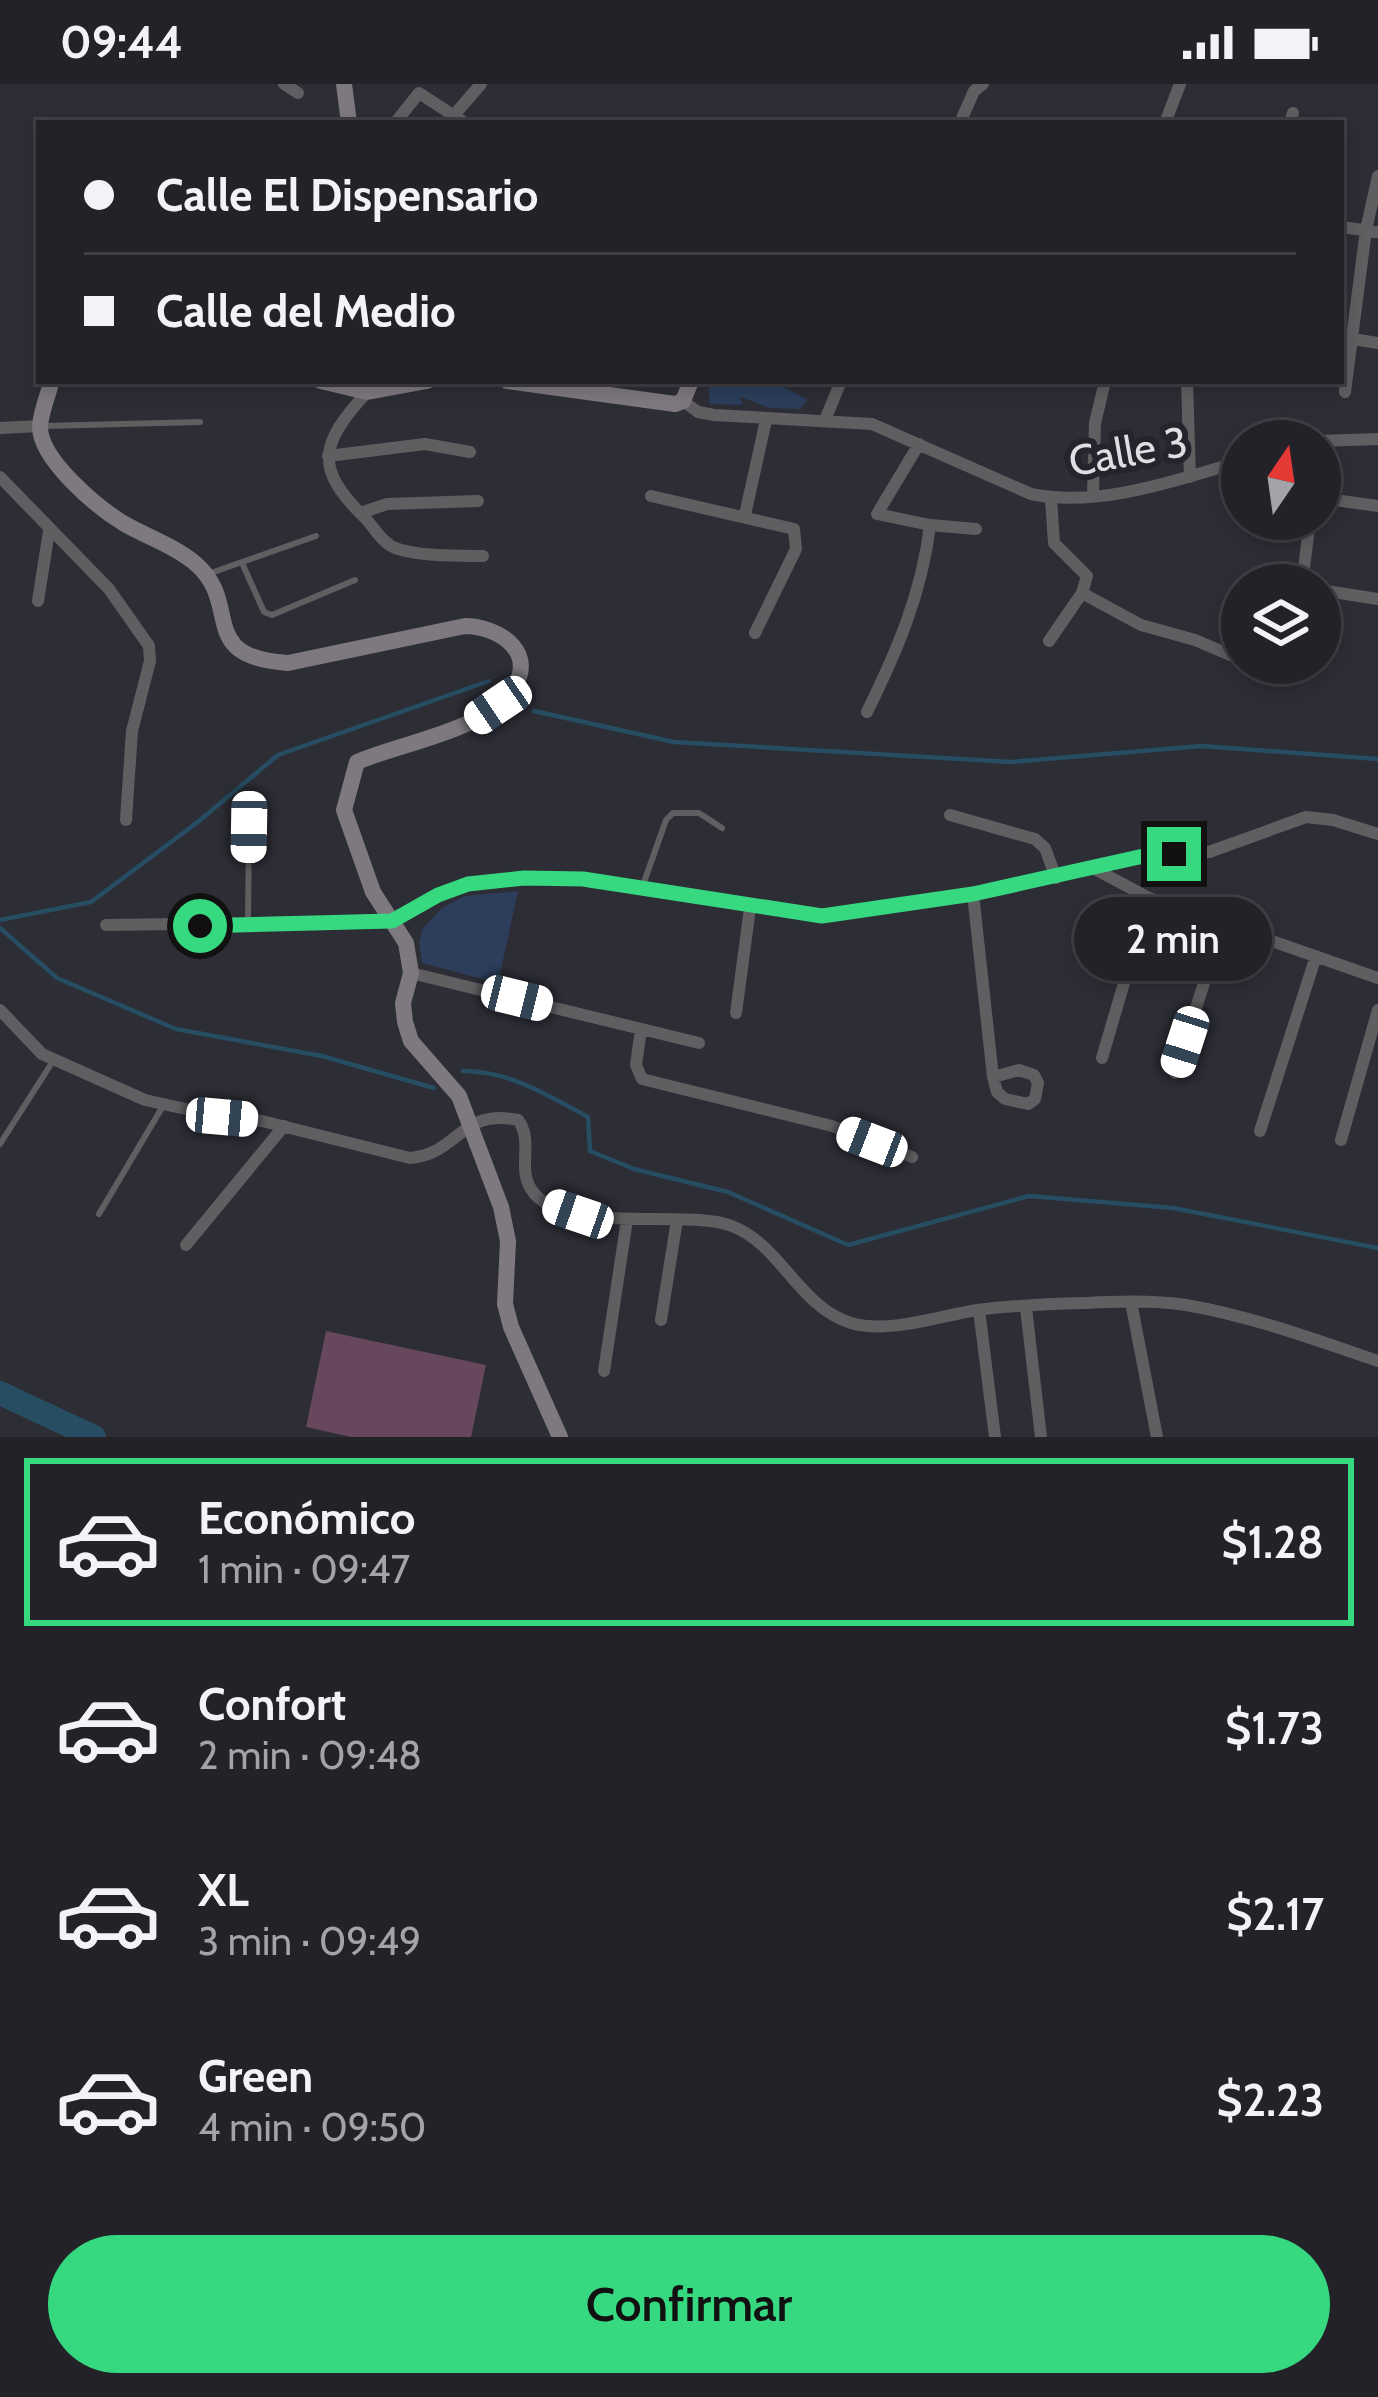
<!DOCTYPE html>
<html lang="es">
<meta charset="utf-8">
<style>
body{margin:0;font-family:Cabin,sans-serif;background:#2e2f34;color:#f1f3f6;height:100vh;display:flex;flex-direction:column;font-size:45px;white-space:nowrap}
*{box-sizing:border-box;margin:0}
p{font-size:39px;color:#a2a4a8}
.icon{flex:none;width:66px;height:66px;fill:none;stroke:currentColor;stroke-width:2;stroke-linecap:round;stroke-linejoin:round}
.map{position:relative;height:1353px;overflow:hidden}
.drawer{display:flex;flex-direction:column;background:#222228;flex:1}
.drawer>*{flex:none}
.guide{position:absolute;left:36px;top:36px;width:1308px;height:264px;border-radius:0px;box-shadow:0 6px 18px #0003,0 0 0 3px #3f3f45;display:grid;align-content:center;height:264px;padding:0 48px;background:#222228}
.needle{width:78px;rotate:13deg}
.buttons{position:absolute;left:1221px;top:336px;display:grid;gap:24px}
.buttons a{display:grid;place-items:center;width:120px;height:120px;border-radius:50%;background:#222228;box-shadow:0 6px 18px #0003,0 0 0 3px #3f3f45;font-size:60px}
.end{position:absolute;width:54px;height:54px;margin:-27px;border:15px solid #36d880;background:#111;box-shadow:0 0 0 6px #111}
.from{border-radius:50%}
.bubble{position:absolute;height:84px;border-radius:42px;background:#222228;box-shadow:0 6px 18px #0003,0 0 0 3px #3f3f45;font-size:39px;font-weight:600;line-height:84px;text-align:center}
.car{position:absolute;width:36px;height:72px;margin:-36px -18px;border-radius:15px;box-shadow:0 0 9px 3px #0007;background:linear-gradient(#fff 24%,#345 0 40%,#fff 0 76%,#345 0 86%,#fff 0)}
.guide b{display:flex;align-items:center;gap:42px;height:114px;font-size:45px}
.guide b+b{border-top:3px solid #3f3f45}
.guide i{width:30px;height:30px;background:#f1f3f6}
ul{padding:21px 0 0;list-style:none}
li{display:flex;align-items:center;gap:36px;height:168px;margin:0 24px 18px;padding:0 24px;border:6px solid transparent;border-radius:0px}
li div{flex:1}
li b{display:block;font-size:45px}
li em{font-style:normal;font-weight:600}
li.selected{border-color:#36d880}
li>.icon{width:108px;height:108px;stroke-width:1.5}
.button{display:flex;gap:24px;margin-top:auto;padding:24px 48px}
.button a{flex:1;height:138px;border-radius:72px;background:#36d880;color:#111;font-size:48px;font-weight:600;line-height:138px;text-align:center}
.status{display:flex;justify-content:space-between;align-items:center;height:84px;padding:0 60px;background:#222228;direction:ltr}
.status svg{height:33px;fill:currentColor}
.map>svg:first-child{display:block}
</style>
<div class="status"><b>09:44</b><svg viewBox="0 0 49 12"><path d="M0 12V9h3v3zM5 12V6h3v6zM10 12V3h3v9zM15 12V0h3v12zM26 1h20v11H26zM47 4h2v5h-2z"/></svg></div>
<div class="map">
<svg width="1378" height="1353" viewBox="0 0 1378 1353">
<rect width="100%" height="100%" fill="#2d2d36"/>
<path fill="#66475d" d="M 326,1247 L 486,1281 L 471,1353 L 351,1353 L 306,1343 Z"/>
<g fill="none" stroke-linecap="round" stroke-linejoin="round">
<path stroke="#264d61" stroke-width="4.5" d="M 534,627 L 674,658 L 1011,678 L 1202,662 L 1378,675
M 0,836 L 91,818 L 199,737 L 278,671 L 489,597
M 0,844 L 57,894 L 176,945 L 322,972 L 434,1004
M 463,987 C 510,987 547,1011 588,1033 L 590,1067 L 634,1085 L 728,1108 L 848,1161 L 1029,1112 L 1173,1124 L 1378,1164"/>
<path stroke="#264d61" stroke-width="24" d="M 0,1309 L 94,1353"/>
</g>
<path fill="#2c3e5b" d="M 708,297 L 772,297 L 808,316 L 800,325 L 769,324 L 741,313 L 742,321 L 710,320 Z
M 518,807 L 498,899 L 422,879 L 419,858 L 423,844 L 442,824 L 465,812 Z"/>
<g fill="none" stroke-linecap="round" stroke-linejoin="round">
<path stroke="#615e62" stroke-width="6" d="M 44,342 L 200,338
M 243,481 L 264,528 L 272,531 L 355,496
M 208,490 L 316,452
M 643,801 L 666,736 L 673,729 L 699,729 L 722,744
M 248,836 L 249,744
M 0,1060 L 53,977
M 99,1130 L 163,1022"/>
<path stroke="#615e62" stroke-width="12" d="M 284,0 L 298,9
M 455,30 L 481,0
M 395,39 L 419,9 L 465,39
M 960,39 L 974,7 L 983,0
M 1165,39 L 1180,0
M 1290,39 L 1293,29
M 1341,143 L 1378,148
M 1353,255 L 1378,259
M 1187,297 L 1190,393
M 367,308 C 320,360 313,383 365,434 C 375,444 383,461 398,465 C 424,473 456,471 483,472
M 1345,308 L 1366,146 L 1378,92
M 683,317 L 698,328 L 714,331 L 872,340 L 1031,410 C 1099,424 1178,396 1242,377
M 825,336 L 841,297
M 0,344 L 40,342
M 1318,357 L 1378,355
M 919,360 L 877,430 L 930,441 L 976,445
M 328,372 L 425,360 L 470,368
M 0,393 L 109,505 L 149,562 L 150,577 L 132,647 L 126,736
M 1093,410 L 1095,339 L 1105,297
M 651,412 L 794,445 L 796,465 L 755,549
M 1320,414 L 1378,422
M 360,429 L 387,420 L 478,417
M 745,431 L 766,336
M 1302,501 L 1310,435
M 1320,506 L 1378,515
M 1082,509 L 1141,541 L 1195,556 L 1242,576
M 38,517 L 49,447
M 1049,557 L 1082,509 L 1087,492 L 1054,459 L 1051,414
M 1249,579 L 1288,595
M 867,628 C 897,567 922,509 930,441
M 950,731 L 1035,755 L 1045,764 L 1056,794
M 1093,784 L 1149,814 L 1378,894
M 973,810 L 993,993 L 997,1008 L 1005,1015 L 1028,1020 L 1035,1015 L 1038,999 L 1034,991 L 1019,986 L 993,993
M 106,841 L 392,837 L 438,811 L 468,800 L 524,794 L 583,795 L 822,832 L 973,810 L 1139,773 L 1209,768 L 1306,733 L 1333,736 L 1378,750
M 411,889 L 699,959
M 0,926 L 42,970 L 145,1016 L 222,1033 L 262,1037 L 410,1074 C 459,1070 460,1024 518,1036 C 534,1057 517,1083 531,1105 C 561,1153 686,1124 732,1142 C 781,1161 799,1223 851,1239 C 889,1250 939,1232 977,1226 C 1012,1221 1050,1220 1086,1219 C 1119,1217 1154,1216 1186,1221 C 1251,1232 1316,1256 1378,1277
M 736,929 L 750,824
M 641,945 L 636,981 L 642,995 L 832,1042 L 912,1073
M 1102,974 L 1149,814
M 1175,989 L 1223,840
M 1260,1047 L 1316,872
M 1341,1056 L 1378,926
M 186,1161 L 284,1042
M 1131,1218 L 1157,1353
M 1026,1224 L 1041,1353
M 979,1226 L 995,1353
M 661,1236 L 677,1136
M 604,1287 L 627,1136"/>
<path stroke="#7d797f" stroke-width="16" d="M 344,0 L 349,39
M 52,297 C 48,310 41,328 40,342 C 39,375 97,423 123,439 C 147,453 175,462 196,480 C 243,521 195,573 288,579 L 465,542 C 494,542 535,564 516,600 C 492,646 402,658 357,678 L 344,726 L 373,808 L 406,859 L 411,889 L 403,919 L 405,938 L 411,957 L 459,1012 L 501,1123 L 508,1157 L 505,1220 L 511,1243 L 560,1353
M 321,297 L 367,308 L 427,297
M 507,297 L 675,320 L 683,317 L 691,297"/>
</g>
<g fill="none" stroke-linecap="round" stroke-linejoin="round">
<path stroke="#36d880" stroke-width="15" d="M 200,842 L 392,837 L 438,811 L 468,800 L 524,794 L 583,795 L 822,832 L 973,810 L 1139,773 L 1174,770"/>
</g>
<g text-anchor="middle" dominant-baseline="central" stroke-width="12" stroke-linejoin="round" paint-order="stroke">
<g font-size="42" fill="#dedee3" stroke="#24242c">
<text transform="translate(1128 367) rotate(-10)">Calle 3</text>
</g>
</g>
</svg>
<div class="buttons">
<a><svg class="needle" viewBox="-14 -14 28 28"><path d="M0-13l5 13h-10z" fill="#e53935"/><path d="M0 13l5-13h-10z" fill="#a2a4a8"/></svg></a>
<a><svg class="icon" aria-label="layers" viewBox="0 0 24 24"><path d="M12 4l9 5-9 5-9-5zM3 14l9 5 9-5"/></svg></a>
</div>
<i class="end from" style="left:200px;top:842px"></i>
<i class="end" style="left:1174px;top:770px"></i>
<div class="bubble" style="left:1074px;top:813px;width:198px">2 min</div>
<i class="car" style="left:498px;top:621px;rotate:236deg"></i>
<i class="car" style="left:249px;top:743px;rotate:181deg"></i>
<i class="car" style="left:517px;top:914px;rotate:104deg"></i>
<i class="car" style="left:1185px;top:958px;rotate:198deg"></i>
<i class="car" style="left:222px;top:1033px;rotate:95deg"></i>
<i class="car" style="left:872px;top:1058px;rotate:291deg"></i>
<i class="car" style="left:578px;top:1130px;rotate:289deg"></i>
<div class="guide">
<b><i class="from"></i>Calle El Dispensario</b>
<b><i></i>Calle del Medio</b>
</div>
</div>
<section class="drawer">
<ul>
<li class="selected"><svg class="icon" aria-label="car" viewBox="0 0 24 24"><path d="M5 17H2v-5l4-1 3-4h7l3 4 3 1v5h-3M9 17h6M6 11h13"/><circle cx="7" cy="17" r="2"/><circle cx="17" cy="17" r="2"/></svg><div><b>Económico</b><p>1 min · 09:47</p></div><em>$1.28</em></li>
<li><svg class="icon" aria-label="car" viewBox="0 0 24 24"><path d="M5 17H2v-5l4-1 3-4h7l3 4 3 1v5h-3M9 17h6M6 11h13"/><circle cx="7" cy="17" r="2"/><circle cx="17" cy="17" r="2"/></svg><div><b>Confort</b><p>2 min · 09:48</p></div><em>$1.73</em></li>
<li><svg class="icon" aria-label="car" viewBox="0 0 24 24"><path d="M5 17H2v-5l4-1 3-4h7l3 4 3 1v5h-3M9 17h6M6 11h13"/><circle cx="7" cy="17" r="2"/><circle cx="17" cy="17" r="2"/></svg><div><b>XL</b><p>3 min · 09:49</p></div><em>$2.17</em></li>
<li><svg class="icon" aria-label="car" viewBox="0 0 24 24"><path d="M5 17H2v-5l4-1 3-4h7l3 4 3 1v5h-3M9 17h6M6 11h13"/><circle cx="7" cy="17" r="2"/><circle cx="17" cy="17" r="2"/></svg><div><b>Green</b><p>4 min · 09:50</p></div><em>$2.23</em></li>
</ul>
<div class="button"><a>Confirmar</a></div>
</section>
